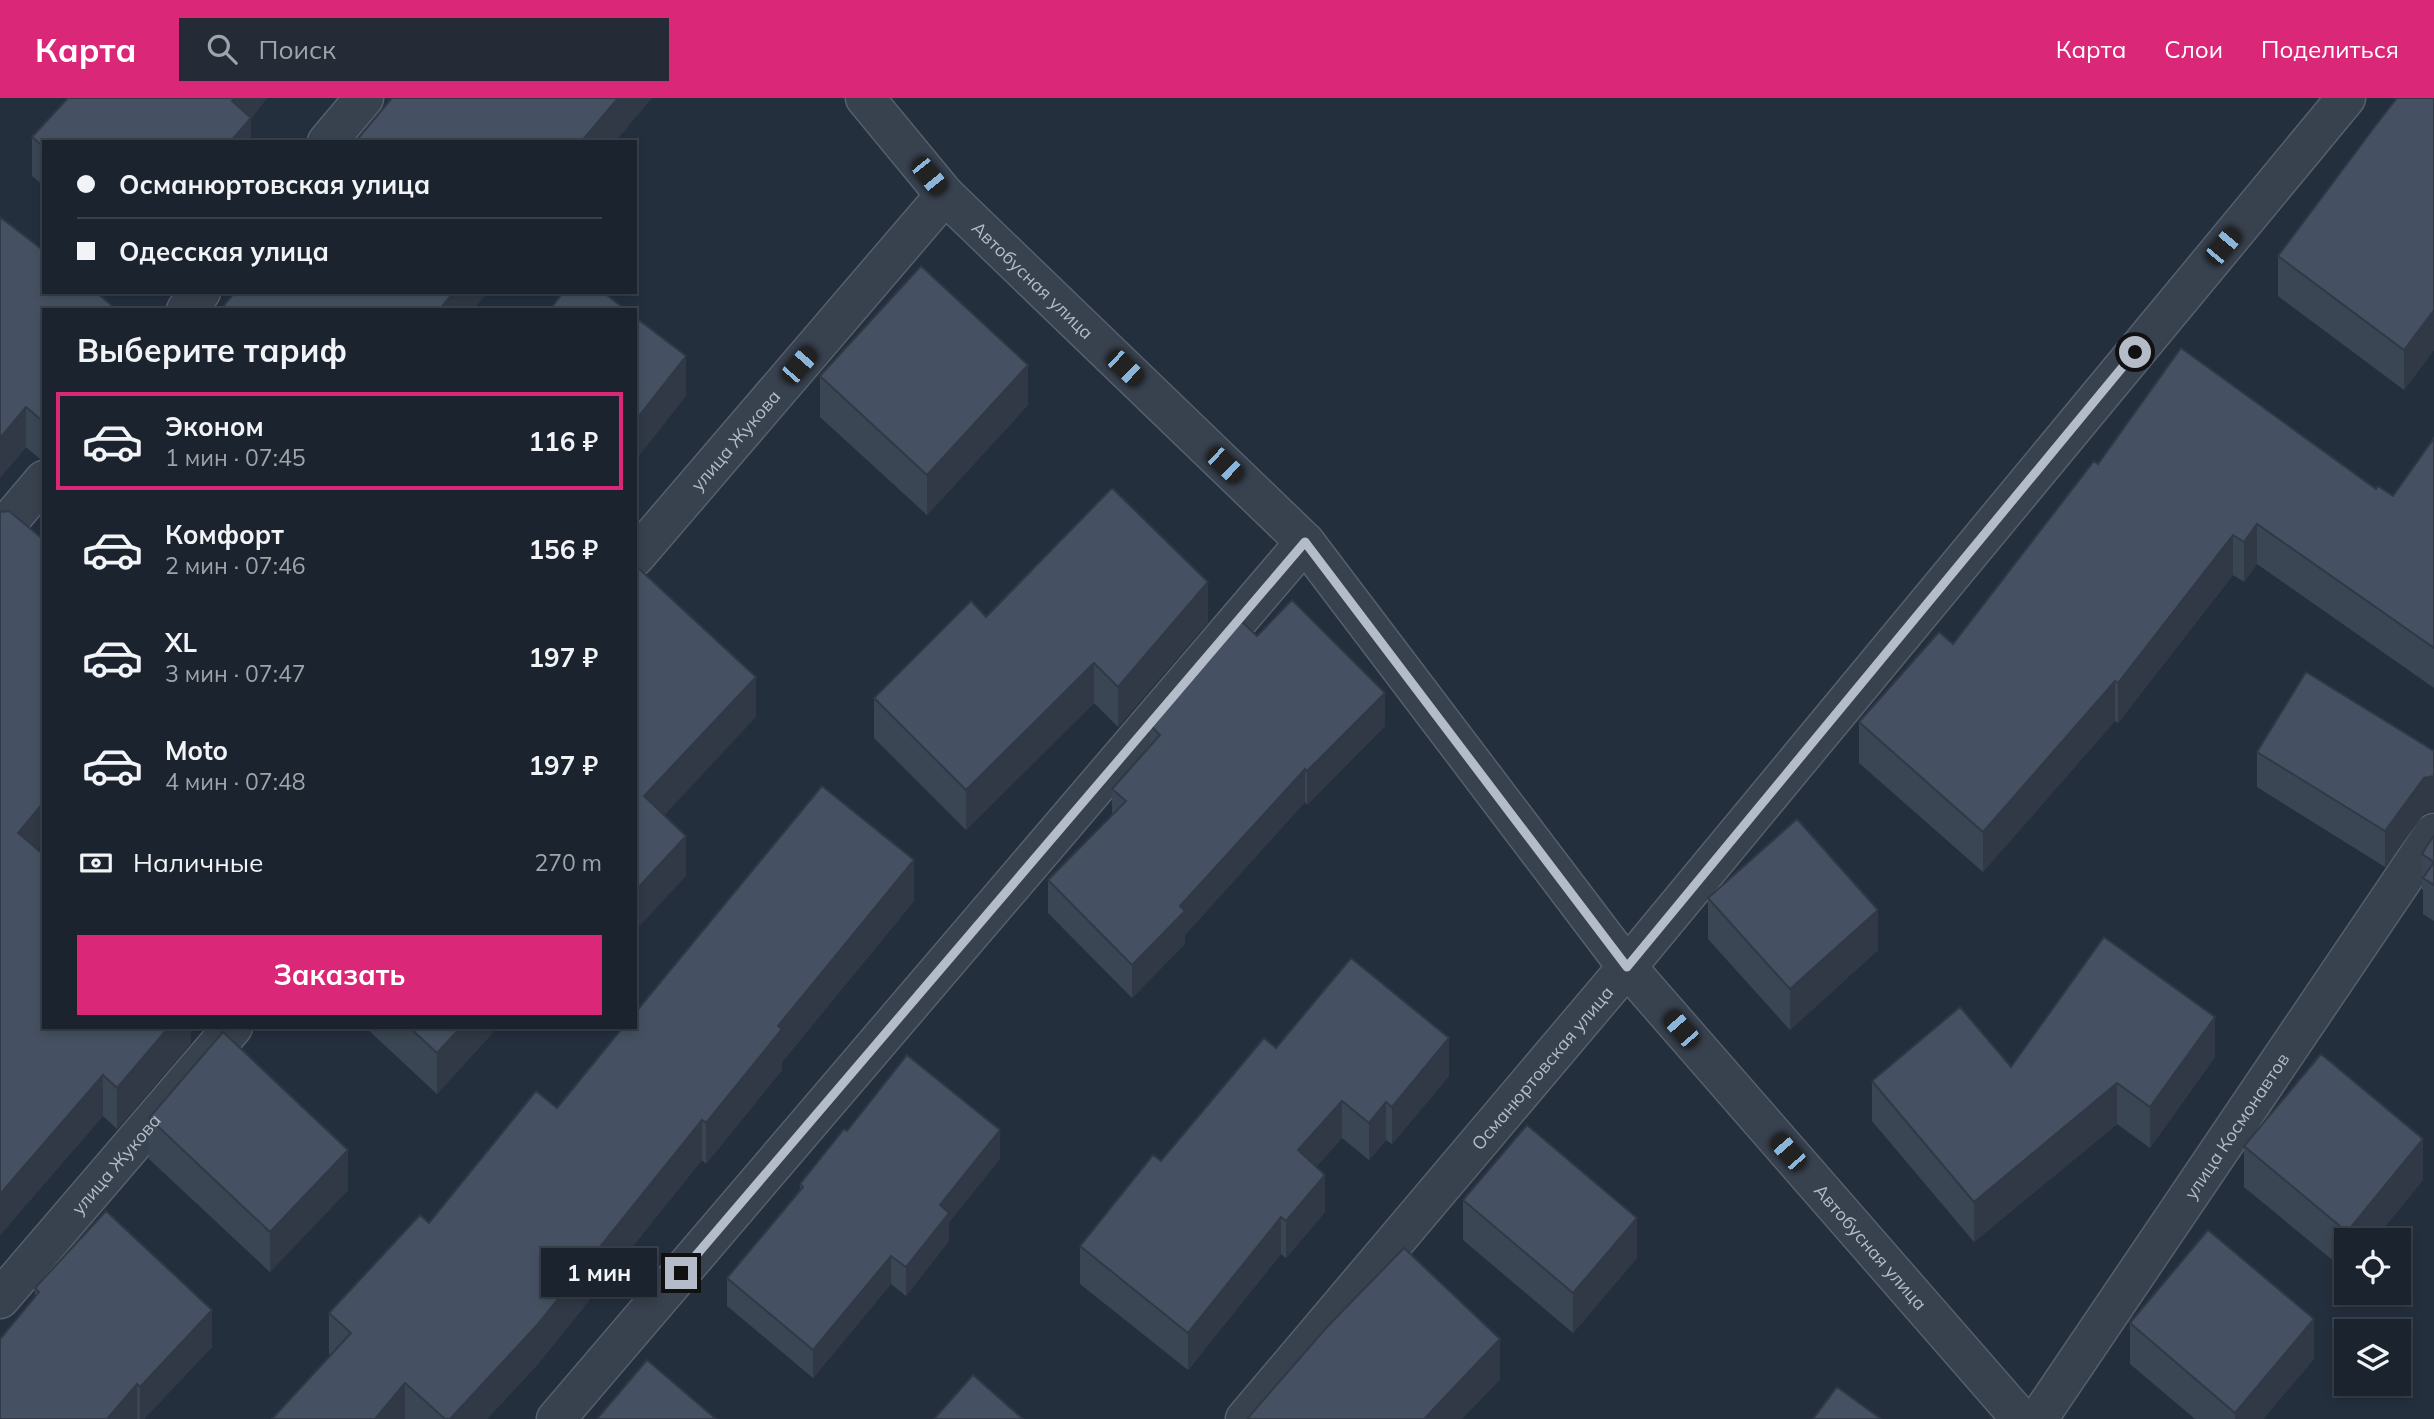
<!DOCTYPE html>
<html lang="ru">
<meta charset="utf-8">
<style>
body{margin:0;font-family:Mulish,sans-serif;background:#242b36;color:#f1f3f6;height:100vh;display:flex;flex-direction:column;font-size:26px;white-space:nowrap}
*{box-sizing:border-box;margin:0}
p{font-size:23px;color:#a0a4aa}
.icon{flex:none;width:38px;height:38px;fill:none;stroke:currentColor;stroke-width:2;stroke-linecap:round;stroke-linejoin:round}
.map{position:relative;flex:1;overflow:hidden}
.panel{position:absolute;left:42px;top:210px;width:595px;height:721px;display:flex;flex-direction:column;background:#1b232e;border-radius:0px;box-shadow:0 4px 10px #0003,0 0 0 2px #39404a}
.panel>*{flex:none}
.hud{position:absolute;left:42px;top:42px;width:595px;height:154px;border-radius:0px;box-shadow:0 4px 10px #0003,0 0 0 2px #39404a;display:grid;align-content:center;height:154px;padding:0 35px;background:#1b232e}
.controls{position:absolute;left:2334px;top:1130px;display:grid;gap:14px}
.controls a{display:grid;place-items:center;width:77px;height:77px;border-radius:0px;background:#1b232e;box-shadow:0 4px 10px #0003,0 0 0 2px #39404a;font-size:35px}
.end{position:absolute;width:32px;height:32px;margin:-16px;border:9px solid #b4bcc9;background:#111;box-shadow:0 0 0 4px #111}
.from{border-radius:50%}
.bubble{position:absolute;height:49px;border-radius:0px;background:#1b232e;box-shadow:0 4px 10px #0003,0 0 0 2px #39404a;font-size:23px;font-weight:700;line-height:49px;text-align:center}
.car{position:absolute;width:21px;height:42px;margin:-21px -10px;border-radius:9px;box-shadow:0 0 5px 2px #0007;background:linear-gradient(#222 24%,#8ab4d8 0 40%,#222 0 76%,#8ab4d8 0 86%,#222 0)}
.hud b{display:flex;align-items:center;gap:24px;height:66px;font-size:26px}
.hud b+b{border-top:2px solid #39404a}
.hud i{width:18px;height:18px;background:#f1f3f6}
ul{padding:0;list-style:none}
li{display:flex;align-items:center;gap:21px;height:98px;margin:0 14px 10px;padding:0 21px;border:4px solid transparent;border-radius:0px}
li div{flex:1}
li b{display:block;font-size:26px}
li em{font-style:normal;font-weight:700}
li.current{border-color:#db2777}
li>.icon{width:63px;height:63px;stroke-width:1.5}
h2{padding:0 35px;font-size:32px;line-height:84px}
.pay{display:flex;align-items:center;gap:18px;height:77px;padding:0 35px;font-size:26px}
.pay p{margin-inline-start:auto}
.action{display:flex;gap:14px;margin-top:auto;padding:14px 35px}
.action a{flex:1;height:80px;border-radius:0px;background:#db2777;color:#fff;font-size:28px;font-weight:700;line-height:80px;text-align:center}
header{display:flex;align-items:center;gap:42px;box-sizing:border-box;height:98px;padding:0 35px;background:#db2777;color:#fff}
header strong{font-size:33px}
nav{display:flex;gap:38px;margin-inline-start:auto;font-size:24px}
.search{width:490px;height:63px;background:#242b36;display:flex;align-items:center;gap:18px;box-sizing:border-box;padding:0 24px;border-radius:0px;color:#a0a4aa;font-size:26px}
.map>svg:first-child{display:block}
</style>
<header>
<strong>Карта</strong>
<div class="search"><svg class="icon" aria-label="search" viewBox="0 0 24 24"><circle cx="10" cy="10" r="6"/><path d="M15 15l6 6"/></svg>Поиск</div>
<nav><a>Карта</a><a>Слои</a><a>Поделиться</a></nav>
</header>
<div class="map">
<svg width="2434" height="1321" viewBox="0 0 2434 1321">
<rect width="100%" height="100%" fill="#242f3e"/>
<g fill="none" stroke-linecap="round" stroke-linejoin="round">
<defs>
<g id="minor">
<path id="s1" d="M 865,0 L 945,97 L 1305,444 L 1627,869 L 2021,1321"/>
<path d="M 327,44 L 364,0"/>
<path d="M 186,212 L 201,194"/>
<path d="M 0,434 L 44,382"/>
<path id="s2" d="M 635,459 L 945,97"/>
<path id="s3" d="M 0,1201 L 233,929"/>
<path d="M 556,1321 L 1305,444"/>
<path id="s4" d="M 1245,1321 L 1627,869 L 2346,0"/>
<path id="s5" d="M 2038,1321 L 2434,735"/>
</g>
</defs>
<use href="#minor" stroke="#565f6c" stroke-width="41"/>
<use href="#minor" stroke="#38414e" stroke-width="38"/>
</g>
<path fill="#3b4654" d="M 68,0 L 267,0 L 251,20 L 251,44 L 44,44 L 44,88 L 32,78 L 32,39 Z
M 2434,0 L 2434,252 L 2404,292 L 2278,198 L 2278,158 Z
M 44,212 L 44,361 L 40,361 L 26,349 L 0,380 Z
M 820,278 L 1028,307 L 927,417 L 820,319 Z
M 2434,340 L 2434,590 L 2257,466 L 2244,484 L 2233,477 L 2118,625 L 2115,623 L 1983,774 L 1859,665 L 1859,624 L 1953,546 L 2098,366 L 2376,391 L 2393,398 Z
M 0,414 L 38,752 L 191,929 L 191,945 L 117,1031 L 103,1018 L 0,1137 Z
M 986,519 L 1208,524 L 1118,629 L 1094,605 L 966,732 L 874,640 L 874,600 Z
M 1257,538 L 1385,628 L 1307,707 L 1305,704 L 1185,837 L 1185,846 L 1132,900 L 1048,815 L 1048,782 L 1112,717 L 1112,691 L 1150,648 L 1150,627 Z
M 2257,654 L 2424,716 L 2385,769 L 2257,689 Z
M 2434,737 L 2434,823 L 2423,816 L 2423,792 L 2422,792 L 2422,756 Z
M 1708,800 L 1878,852 L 1790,932 L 1708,841 Z
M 914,803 L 782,964 L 782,972 L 706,1066 L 702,1062 L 538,1266 L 487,1321 L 272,1321 L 331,1257 L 329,1256 L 329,1215 L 557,1010 Z
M 365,929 L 498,929 L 437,996 Z
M 1276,950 L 1449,978 L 1392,1046 L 1386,1042 L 1369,1062 L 1342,1040 L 1316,1069 L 1325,1114 L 1286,1160 L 1281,1156 L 1188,1272 L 1080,1186 L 1080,1148 Z
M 2215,959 L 2150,1050 L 2117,1026 L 1974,1144 L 1872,1023 L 1872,983 Z
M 149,1020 L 348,1092 L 270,1174 L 149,1061 Z
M 847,1033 L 1000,1061 L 949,1124 L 949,1143 L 906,1198 L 891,1186 L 813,1280 L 727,1208 L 727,1180 L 800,1093 L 800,1086 Z
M 2244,1048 L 2423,1082 L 2373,1143 L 2347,1143 L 2347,1174 L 2244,1089 Z
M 1463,1102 L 1637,1160 L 1573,1235 L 1463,1142 Z
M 35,1190 L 212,1249 L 144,1321 L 0,1321 L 35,1200 Z
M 2130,1225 L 2314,1261 L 2263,1321 L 2195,1321 L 2130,1266 Z"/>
<path fill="#303945" d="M 235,0 L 267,0 L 234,40 L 251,20 L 251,44 L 230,44 L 232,3 Z
M 618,0 L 652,0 L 615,44 L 581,44 Z
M 454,194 L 488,194 L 473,212 L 439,212 Z
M 2434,212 L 2434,252 L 2404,292 L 2404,252 Z
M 686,258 L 686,298 L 635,363 L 635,323 Z
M 1028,267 L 1028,307 L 927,417 L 927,377 Z
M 26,309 L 26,349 L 0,380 L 0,340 Z
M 2257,426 L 2257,466 L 2244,484 L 2244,444 Z
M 2233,437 L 2233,477 L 2118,625 L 2118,585 Z
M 1208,484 L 1208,524 L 1118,629 L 1118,589 Z
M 1094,565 L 1094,605 L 966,732 L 966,692 Z
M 756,579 L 756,619 L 644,739 L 644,698 Z
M 2115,583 L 2115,623 L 1983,774 L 1983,734 Z
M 1385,595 L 1385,628 L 1307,707 L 1307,673 Z
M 1305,671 L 1305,704 L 1185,837 L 1185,846 L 1132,900 L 1132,867 L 1180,808 Z
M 2434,678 L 2434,713 L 2424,716 L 2385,769 L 2385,733 L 2424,680 Z
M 44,704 L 44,744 L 18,775 L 18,735 Z
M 686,738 L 686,778 L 635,833 L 635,793 Z
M 914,762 L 914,803 L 782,964 L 782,972 L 706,1066 L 706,1025 L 778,928 Z
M 1878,812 L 1878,852 L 1790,932 L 1790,891 Z
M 2215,919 L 2215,959 L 2150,1050 L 2150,1009 Z
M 169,929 L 191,929 L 191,945 L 117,1031 L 117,990 Z
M 461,929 L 498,929 L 437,996 L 437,955 Z
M 1449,940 L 1449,978 L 1392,1046 L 1392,1009 Z
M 103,977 L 103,1018 L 0,1137 L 0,1096 Z
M 2117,985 L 2117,1026 L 1974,1144 L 1974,1104 Z
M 1342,1003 L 1342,1040 L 1298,1089 L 1298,1052 Z
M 1386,1004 L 1386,1042 L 1369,1062 L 1369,1025 Z
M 702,1022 L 702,1062 L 538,1266 L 487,1321 L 450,1321 Z
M 1000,1032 L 1000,1061 L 949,1124 L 949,1143 L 906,1198 L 906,1169 L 940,1107 Z
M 2423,1041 L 2423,1082 L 2373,1143 L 2347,1143 L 2347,1174 L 2347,1134 Z
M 348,1052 L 348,1092 L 270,1174 L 270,1134 Z
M 1325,1077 L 1325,1114 L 1286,1160 L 1286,1123 Z
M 1281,1119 L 1281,1156 L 1188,1272 L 1188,1235 Z
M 1637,1120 L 1637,1160 L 1573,1235 L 1573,1195 Z
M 891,1158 L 891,1186 L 813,1280 L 813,1252 Z
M 212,1212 L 212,1249 L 144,1321 L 140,1321 L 140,1289 Z
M 2314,1221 L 2314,1261 L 2263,1321 L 2235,1321 L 2235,1315 Z
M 1500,1241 L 1500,1282 L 1462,1321 L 1424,1321 Z
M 405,1285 L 405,1321 L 375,1321 Z
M 137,1286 L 137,1321 L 107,1321 Z"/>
<path fill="#455162" stroke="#303945" stroke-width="2" d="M 68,0 L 235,0 L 232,3 L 251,20 L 230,44 L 44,44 L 44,49 L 32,39 Z
M 392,0 L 618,0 L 581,44 L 355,44 Z
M 2397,0 L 2434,0 L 2434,212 L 2404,252 L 2278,158 L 2376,27 Z
M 0,119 L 44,153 L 44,194 L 96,194 L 117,212 L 44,212 L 44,321 L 40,321 L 26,309 L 0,340 Z
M 921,168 L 1028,267 L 927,377 L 820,278 Z
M 235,194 L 454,194 L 439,212 L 230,212 L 224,207 Z
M 563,194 L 603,194 L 626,212 L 550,212 Z
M 635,219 L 686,258 L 635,323 Z
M 2181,250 L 2376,391 L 2378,388 L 2393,398 L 2434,340 L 2434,550 L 2257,426 L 2244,444 L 2233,437 L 2118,585 L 2115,583 L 1983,734 L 1859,624 L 1939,534 L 1953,546 L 2094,363 L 2098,366 Z
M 1112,390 L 1208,484 L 1118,589 L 1094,565 L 966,692 L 874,600 L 971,503 L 986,519 Z
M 9,413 L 44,442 L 44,704 L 18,735 L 44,757 L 44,929 L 169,929 L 117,990 L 103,977 L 0,1096 L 0,414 Z
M 635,468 L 636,468 L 756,579 L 644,698 L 686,738 L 635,793 Z
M 1292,502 L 1385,595 L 1307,673 L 1305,671 L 1180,808 L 1185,813 L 1132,867 L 1048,782 L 1126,703 L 1112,691 L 1160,637 L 1150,627 L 1239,521 L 1257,538 Z
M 2306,574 L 2434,653 L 2434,678 L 2424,680 L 2385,733 L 2257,654 Z
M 822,688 L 914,762 L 778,928 L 782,931 L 706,1025 L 702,1022 L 538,1226 L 450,1321 L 445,1321 L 405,1285 L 375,1321 L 272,1321 L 351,1235 L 329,1215 L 420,1117 L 429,1125 L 536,993 L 557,1010 L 623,929 L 635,929 L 635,915 Z
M 1797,721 L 1878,812 L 1790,891 L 1708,800 Z
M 2434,737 L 2434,787 L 2423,780 L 2434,764 L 2422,756 Z
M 2104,839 L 2215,919 L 2150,1009 L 2117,985 L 1974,1104 L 1872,983 L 1960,909 L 2011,969 Z
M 1351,860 L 1449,940 L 1392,1009 L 1386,1004 L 1369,1025 L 1342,1003 L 1298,1052 L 1325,1077 L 1286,1123 L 1281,1119 L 1188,1235 L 1080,1148 L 1153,1057 L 1161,1063 L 1264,940 L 1276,950 Z
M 409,929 L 461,929 L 437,955 Z
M 223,934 L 348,1052 L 270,1134 L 149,1020 Z
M 2321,956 L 2423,1041 L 2347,1134 L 2244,1048 Z
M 907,957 L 1000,1032 L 940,1107 L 949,1115 L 906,1169 L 891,1158 L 813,1252 L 727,1180 L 803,1089 L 800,1086 L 844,1031 L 847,1033 Z
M 1527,1027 L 1637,1120 L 1573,1195 L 1463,1102 Z
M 106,1113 L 212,1212 L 140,1289 L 137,1286 L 107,1321 L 0,1321 L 0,1241 L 39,1194 L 35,1190 Z
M 2208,1132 L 2314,1221 L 2235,1315 L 2130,1225 Z
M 1404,1150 L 1500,1241 L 1424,1321 L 1247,1321 L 1327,1229 Z
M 647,1262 L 716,1321 L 597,1321 Z
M 973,1277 L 1023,1321 L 934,1321 Z
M 1837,1289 L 1881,1321 L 1813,1321 Z"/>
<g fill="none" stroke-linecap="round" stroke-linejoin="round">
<path stroke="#b4bcc9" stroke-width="9" d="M 681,1175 L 1305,444 L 1627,869 L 2135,254"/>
</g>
<g text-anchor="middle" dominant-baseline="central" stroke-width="6" stroke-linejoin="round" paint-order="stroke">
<g font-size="18" fill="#b4bcc9" stroke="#1d2633">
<text stroke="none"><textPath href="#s1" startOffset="248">Автобусная улица</textPath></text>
<text stroke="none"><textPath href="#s2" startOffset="154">улица Жукова</textPath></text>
<text stroke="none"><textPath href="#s4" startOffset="460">Османюртовская улица</textPath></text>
<text stroke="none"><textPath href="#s5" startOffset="354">улица Космонавтов</textPath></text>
<text stroke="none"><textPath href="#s3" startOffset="178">улица Жукова</textPath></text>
<text stroke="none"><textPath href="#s1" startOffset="1530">Автобусная улица</textPath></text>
</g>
</g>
</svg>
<div class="controls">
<a><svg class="icon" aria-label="locate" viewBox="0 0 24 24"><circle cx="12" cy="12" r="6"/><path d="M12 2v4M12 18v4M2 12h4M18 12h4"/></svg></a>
<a><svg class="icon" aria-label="layers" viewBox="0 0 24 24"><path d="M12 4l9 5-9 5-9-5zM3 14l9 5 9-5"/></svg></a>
</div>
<i class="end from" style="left:2135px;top:254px"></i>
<i class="end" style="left:681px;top:1175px"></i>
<div class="bubble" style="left:541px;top:1150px;width:116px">1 мин</div>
<i class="car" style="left:929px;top:78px;rotate:141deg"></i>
<i class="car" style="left:2223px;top:148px;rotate:40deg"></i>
<i class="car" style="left:799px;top:267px;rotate:41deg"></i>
<i class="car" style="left:1125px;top:270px;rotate:134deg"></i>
<i class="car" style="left:1225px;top:367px;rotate:134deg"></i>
<i class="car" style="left:1681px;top:931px;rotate:319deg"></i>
<i class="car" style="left:1788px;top:1054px;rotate:319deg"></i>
<div class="hud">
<b><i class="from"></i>Османюртовская улица</b>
<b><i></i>Одесская улица</b>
</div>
<section class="panel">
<h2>Выберите тариф</h2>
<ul>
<li class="current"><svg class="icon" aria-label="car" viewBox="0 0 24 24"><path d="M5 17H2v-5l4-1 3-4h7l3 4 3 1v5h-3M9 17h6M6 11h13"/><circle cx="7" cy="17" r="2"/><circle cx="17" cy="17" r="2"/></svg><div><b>Эконом</b><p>1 мин · 07:45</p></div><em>116 ₽</em></li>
<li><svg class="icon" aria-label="car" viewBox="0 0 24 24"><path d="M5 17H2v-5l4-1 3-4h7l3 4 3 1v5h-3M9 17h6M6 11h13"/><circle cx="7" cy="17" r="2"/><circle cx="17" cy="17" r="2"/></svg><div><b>Комфорт</b><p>2 мин · 07:46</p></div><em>156 ₽</em></li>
<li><svg class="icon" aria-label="car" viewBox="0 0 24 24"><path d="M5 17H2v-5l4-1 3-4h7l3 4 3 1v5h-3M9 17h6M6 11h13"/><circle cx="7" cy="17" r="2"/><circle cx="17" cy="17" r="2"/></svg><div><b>XL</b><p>3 мин · 07:47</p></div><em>197 ₽</em></li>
<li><svg class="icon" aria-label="car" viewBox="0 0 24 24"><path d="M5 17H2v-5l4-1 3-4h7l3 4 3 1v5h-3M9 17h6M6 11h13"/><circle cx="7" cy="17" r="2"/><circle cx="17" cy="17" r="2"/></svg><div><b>Moto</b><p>4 мин · 07:48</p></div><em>197 ₽</em></li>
</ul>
<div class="pay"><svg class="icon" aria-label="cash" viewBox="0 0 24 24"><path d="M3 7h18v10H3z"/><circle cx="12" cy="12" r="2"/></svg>Наличные<p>270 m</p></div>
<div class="action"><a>Заказать</a></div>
</section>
</div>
